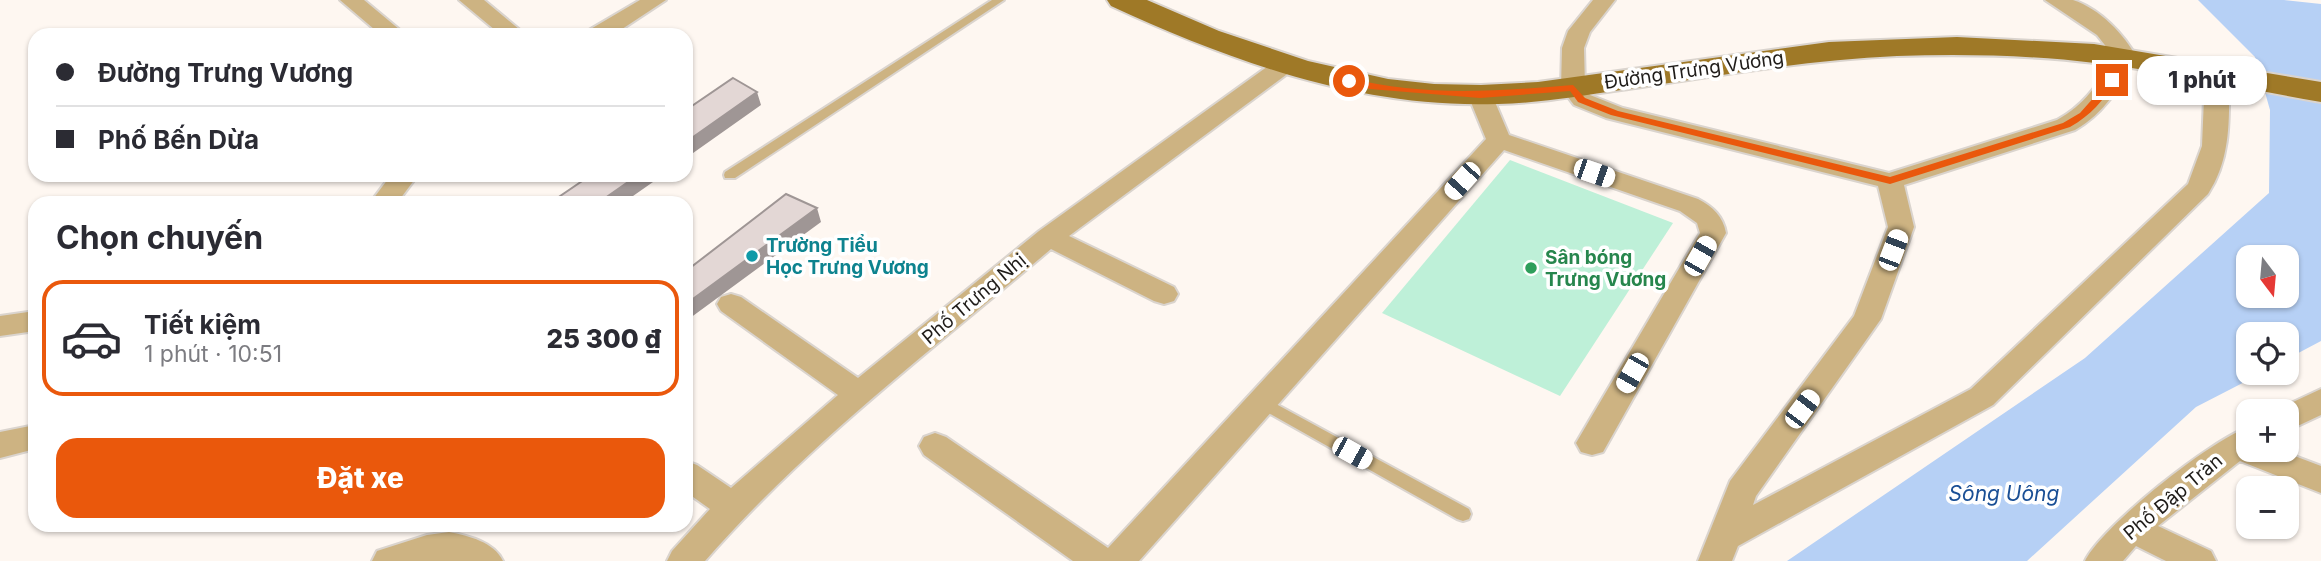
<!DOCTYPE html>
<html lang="vi">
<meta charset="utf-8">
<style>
body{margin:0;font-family:Inter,sans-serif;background:#f7f7f7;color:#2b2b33;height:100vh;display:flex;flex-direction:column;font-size:26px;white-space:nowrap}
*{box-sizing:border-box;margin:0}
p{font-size:23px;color:#7c7c81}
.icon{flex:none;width:38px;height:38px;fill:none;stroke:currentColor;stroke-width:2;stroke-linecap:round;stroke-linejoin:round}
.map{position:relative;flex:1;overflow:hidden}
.panel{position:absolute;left:28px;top:196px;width:665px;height:336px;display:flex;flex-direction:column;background:#fff;border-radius:21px;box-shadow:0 2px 5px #0004}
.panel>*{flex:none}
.hud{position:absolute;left:28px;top:28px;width:665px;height:154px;border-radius:21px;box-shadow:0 2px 5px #0004;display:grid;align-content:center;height:154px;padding:0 28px;background:#fff}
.needle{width:46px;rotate:164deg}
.controls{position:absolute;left:2236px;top:245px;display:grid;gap:14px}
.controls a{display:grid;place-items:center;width:63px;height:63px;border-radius:14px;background:#fff;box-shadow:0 2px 5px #0004;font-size:35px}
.end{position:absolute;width:32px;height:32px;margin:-16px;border:9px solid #ea580c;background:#fff;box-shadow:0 0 0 4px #fff}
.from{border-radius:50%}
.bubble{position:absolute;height:49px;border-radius:21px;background:#fff;box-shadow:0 2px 5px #0004;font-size:23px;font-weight:800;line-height:49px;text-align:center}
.car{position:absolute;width:21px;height:42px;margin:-21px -10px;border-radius:9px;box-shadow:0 0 5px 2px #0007;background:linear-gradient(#fff 24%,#345 0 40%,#fff 0 76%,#345 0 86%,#fff 0)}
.hud b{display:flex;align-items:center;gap:24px;height:66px;font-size:26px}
.hud b+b{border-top:2px solid #e1e1e2}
.hud i{width:18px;height:18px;background:#2b2b33}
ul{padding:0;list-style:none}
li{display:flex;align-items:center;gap:21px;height:116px;margin:0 14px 10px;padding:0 14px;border:4px solid transparent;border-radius:21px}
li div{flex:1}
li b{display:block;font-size:26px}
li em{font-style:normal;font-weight:800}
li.on{border-color:#ea580c}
li>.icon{width:63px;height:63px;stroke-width:1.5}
h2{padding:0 28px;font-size:32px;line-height:84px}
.primary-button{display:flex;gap:14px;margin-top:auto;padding:14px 28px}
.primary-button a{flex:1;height:80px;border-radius:21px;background:#ea580c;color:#fff;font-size:28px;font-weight:800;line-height:80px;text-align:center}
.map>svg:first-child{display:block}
</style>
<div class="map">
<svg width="2321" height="561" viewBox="0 0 2321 561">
<rect width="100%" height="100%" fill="#fef7f1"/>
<path fill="#bef0d8" d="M 1510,160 L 1673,223 L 1560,396 L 1382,313 Z"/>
<path fill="#b6d0f5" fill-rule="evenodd" d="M 2198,0 L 2284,0 L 2321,4 L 2321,341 L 2287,359 L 2287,334 L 2249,334 L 2249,373 L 2262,373 L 2196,407 L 2027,561 L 1787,561 L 2085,358 L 2269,193 L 2270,110 L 2255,57 ZM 2249,257 L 2287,257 L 2287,296 L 2249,296 Z"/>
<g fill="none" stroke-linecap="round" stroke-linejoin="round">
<defs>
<path id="lane" d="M 992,0 L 1004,0 L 735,178 L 725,178 L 724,175 L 725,172 Z
M 1263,397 L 1469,509 L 1471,514 L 1469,519 L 1463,521 L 1457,519 L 1258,407 L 1255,403 L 1258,399 Z"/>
<path id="street" d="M 340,0 L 364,0 L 406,35 L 381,35 Z
M 459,0 L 484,0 L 526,35 L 501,35 Z
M 640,0 L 666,0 L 613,35 L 586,35 L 589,30 Z
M 1593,0 L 1615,0 L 1590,32 L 1584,48 L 1585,88 L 1590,95 L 1623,108 L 1889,173 L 2057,120 C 2085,105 2098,83 2115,58 L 2097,35 L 2045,0 C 2053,0 2065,0 2073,0 C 2100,9 2124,34 2137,58 C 2119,87 2105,113 2075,130 L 1904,185 L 1914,227 L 1881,319 L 1756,496 L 1753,505 L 1971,389 L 2188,184 L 2202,146 L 2205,74 L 2209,69 L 2225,69 L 2229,74 C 2229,116 2232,157 2208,194 L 1993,405 L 1738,546 L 1732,561 L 1698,561 L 1730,481 L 1854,316 L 1888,227 L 1878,186 L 1606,118 L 1574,105 L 1561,88 L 1562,48 L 1568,31 Z
M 1286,57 L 1294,59 L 1298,64 L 1294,69 L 1069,236 L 1174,287 L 1178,294 L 1174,301 L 1164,304 L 1154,301 L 1051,249 C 933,349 807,444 705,561 L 667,561 L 672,551 L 710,509 L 686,492 L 686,461 L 697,465 L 731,488 L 838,395 L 721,311 L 717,304 L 721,297 L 731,294 L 741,297 L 858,378 L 1039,231 L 1278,59 Z
M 1480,88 L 1488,90 L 1492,95 L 1509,135 L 1698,199 C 1713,207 1723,216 1726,233 L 1603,452 L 1592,455 L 1581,452 L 1576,443 L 1700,233 L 1697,223 L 1680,211 L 1504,150 L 1139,561 L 1073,561 L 924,455 L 919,446 L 924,437 L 935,433 L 946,437 L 1108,548 L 1486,139 L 1468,95 L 1472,90 Z
M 391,175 L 418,175 L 397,203 L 370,203 Z
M 35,311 L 35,331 L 0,336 L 0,316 Z
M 2321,389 L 2321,415 L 2287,431 L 2287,411 L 2276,410 Z
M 35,425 L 35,449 L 0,458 L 0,432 Z
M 2249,427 L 2249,450 L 2279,450 L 2321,466 L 2321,493 L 2240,461 L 2158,526 L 2211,551 L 2216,561 L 2166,561 L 2136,546 L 2123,561 L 2085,561 C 2102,526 2212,439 2249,427 Z
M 449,532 C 469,536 494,542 503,561 L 372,561 L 377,551 L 427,535 Z"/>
<path id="primary" d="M 1107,0 L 1147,0 L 1219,31 L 1308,61 L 1388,79 L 1434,84 L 1481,85 L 1538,82 L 1829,42 L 1957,37 L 2094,44 L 2321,82 L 2321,102 C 2246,89 2171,72 2095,63 C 2030,55 1963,54 1897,56 C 1804,60 1713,77 1621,90 C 1580,96 1539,103 1498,104 C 1362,109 1233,62 1111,6 Z"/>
</defs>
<use href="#lane" stroke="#dad4ce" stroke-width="4"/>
<use href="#street" stroke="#dad4ce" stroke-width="4"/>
<use href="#primary" stroke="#dad4ce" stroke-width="4"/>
<use href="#lane" fill="#cdb382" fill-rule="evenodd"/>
<use href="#street" fill="#cdb382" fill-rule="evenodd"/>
<use href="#primary" fill="#9f7927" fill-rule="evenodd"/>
</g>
<path fill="#9f9695" d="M 757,92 L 761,105 L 686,158 L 686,142 Z
M 638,175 L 663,175 L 623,203 L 598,203 Z
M 817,208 L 821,222 L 686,321 L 686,304 Z"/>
<path fill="#e3d7d5" stroke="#9f9695" stroke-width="2" d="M 733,78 L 757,92 L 686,142 L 686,110 Z
M 591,175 L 638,175 L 598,203 L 550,203 Z
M 786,194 L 817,208 L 686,304 L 686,271 Z"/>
<path fill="#ea580c" d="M 2112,77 L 2116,80 C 2103,101 2091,115 2070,127 L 1890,184 L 1611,115 L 1578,102 L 1570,91 L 1480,98 L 1370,89 L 1344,81 L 1349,78 C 1422,97 1498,91 1573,85 L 1585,98 L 1618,111 L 1890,177 L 2063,123 L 2080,113 Z"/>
<circle fill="#0f9aa8" stroke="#fff" stroke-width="2.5" cx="752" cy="256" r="7"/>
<circle fill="#2e9e5b" stroke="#fff" stroke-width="2.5" cx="1531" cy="268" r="7"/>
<g text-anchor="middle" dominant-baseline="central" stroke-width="7" stroke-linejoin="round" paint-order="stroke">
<g font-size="19" fill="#1f1c19" stroke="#fff">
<text transform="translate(1694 70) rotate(-8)">Đường Trưng Vương</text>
<text transform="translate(974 299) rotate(-40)">Phố Trưng Nhị</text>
<text transform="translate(2173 497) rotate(-40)">Phố Đập Tràn</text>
</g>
<g font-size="19" font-weight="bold" fill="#0d838f" stroke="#fff" text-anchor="start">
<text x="766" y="245">Trường Tiểu<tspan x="766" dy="22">Học Trưng Vương</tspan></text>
</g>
<g font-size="19" font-weight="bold" fill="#27864d" stroke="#fff" text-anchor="start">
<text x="1545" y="257">Sân bóng<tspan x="1545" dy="22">Trưng Vương</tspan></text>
</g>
<g font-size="21" font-style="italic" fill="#1a4f95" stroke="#fff">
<text x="2004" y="493">Sông Uông</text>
</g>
</g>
</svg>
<div class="controls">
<a><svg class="needle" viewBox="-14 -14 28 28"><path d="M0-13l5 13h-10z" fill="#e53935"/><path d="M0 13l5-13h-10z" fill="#7c7c81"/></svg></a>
<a><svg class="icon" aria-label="locate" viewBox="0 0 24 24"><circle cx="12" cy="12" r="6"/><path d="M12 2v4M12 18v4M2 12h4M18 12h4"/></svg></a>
<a>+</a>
<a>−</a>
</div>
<i class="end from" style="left:1349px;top:81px"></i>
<i class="end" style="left:2112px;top:80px"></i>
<div class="bubble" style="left:2137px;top:56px;width:130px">1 phút</div>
<i class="car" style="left:1594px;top:173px;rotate:109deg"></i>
<i class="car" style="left:1462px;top:181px;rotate:222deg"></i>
<i class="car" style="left:1893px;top:250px;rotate:21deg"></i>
<i class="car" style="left:1700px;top:256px;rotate:30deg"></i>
<i class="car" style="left:1632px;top:373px;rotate:210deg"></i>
<i class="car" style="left:1802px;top:409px;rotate:37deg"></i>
<i class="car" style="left:1352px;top:453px;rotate:119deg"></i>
<div class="hud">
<b><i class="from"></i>Đường Trưng Vương</b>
<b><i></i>Phố Bến Dừa</b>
</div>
<section class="panel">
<h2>Chọn chuyến</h2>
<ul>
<li class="on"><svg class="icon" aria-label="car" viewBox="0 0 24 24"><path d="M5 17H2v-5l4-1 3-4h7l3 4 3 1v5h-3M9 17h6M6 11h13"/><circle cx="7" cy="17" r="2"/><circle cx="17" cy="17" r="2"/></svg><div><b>Tiết kiệm</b><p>1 phút · 10:51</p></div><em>25 300 ₫</em></li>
</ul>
<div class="primary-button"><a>Đặt xe</a></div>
</section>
</div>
